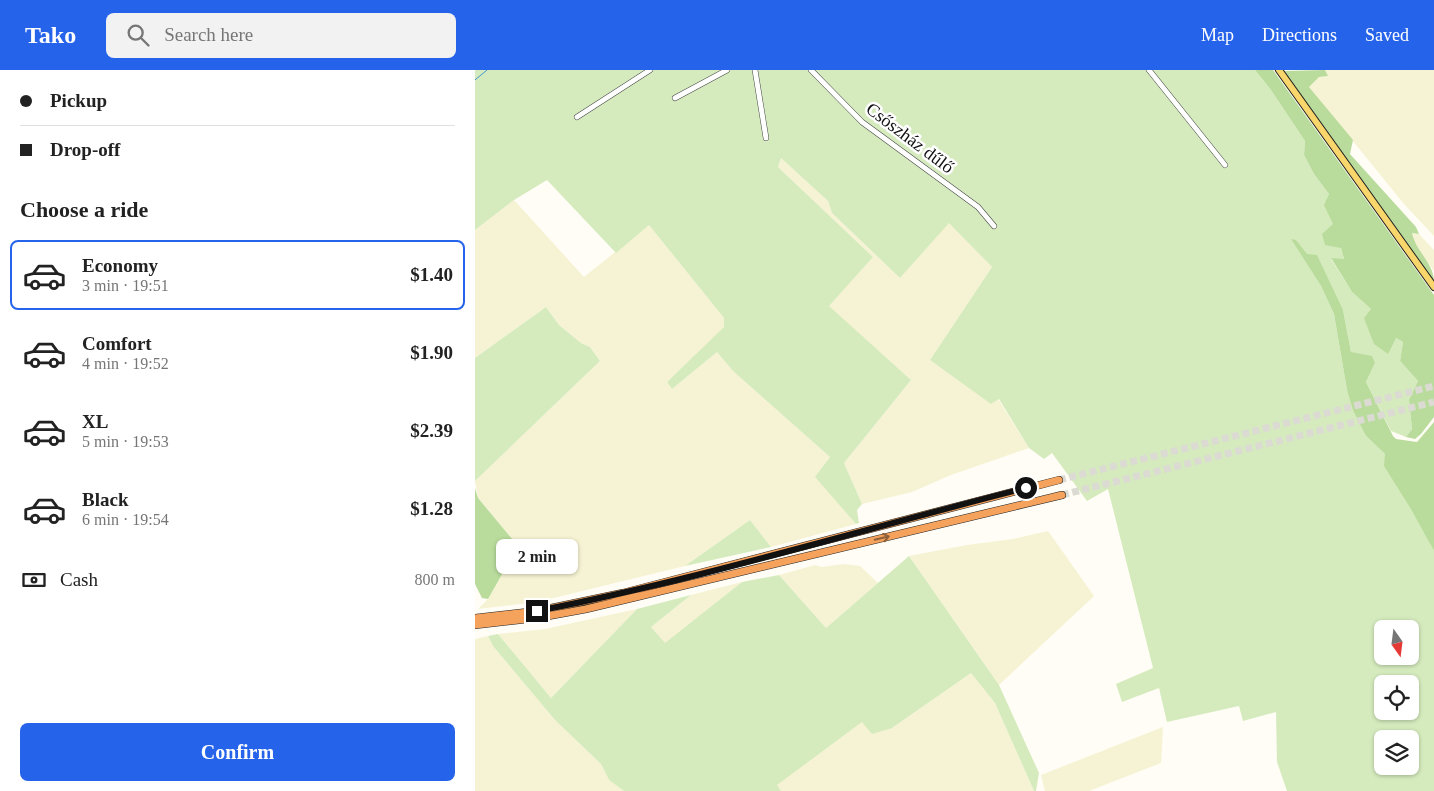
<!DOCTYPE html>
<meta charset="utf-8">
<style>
body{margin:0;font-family:Georgia,serif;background:#f2f2f2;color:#222;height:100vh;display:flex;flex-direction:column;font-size:19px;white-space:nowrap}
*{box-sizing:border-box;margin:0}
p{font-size:16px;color:#767676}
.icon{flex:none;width:28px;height:28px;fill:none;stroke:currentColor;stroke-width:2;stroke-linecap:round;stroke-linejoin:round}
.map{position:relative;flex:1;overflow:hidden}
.sheet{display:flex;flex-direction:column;background:#fff;width:475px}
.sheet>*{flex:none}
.banner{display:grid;align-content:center;height:110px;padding:0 20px;background:#fff}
.needle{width:32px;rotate:166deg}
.controls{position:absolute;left:899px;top:550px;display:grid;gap:10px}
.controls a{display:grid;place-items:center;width:45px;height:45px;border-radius:8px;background:#fff;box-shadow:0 1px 4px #0004;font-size:25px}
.end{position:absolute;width:22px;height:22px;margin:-11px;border:6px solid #111;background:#fff;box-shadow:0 0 0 2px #fff}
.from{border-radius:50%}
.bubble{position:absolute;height:35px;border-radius:8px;background:#fff;box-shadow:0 1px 4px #0004;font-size:16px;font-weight:600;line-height:35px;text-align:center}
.banner b{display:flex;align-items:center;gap:18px;height:48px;font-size:19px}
.banner b+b{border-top:1px solid #e0e0e0}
.banner i{width:12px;height:12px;background:#222}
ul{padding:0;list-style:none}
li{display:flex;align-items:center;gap:15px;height:70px;margin:0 10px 8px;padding:0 10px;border:2px solid transparent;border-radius:8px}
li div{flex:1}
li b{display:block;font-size:19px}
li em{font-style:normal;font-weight:600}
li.current{border-color:#2563eb}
li>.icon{width:45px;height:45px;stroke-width:1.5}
h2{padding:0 20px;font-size:22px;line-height:60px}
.pay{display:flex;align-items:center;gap:12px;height:55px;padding:0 20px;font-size:19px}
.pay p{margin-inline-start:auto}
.cta{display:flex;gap:10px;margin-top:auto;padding:10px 20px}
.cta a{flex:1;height:58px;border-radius:8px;background:#2563eb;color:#fff;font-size:20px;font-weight:600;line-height:58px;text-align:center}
header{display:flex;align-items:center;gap:30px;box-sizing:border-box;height:70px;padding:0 25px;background:#2563eb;color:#fff}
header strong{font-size:24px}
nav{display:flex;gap:28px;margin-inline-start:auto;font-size:18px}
.search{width:350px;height:45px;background:#f2f2f2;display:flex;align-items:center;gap:12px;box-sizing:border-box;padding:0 18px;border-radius:8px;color:#767676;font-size:19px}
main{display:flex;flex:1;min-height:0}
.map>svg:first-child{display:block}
</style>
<header>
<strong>Tako</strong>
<div class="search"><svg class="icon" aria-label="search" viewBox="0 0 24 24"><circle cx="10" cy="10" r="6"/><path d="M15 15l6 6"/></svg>Search here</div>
<nav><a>Map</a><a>Directions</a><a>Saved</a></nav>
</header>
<main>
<section class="sheet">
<div class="banner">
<b><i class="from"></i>Pickup</b>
<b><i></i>Drop-off</b>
</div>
<h2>Choose a ride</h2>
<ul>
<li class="current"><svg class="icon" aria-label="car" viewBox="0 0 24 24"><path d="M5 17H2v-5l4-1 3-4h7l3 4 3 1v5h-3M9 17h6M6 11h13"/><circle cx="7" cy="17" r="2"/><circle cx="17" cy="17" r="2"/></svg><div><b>Economy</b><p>3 min · 19:51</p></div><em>$1.40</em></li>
<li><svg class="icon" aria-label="car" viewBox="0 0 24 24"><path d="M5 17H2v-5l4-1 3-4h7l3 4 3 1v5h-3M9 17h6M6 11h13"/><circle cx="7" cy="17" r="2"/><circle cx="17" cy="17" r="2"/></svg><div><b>Comfort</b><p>4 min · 19:52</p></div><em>$1.90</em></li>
<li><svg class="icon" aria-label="car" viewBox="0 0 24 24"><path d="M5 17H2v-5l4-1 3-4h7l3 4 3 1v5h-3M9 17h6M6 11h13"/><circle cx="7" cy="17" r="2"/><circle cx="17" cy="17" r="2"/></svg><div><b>XL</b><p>5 min · 19:53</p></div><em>$2.39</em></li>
<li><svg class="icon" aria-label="car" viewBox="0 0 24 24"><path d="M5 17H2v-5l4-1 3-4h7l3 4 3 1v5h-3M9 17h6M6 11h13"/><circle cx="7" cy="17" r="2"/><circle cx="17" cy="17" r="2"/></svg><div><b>Black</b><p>6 min · 19:54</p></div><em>$1.28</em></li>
</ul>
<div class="pay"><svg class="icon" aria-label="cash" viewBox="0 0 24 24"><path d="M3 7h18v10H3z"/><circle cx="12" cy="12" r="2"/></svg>Cash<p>800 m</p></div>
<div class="cta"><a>Confirm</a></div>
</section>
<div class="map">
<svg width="959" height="721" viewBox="0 0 959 721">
<rect width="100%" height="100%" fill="#fffdf5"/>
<path fill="#f6f3d4" d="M 850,0 L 959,0 L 959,166 L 929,134 L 834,17 L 844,7 L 853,6 Z
M 306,88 L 353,131 L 357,143 L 425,208 L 474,152 L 517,197 L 455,290 L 516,333 L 523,329 L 554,378 L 476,405 L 437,422 L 387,434 L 369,393 L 436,310 L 353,236 L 398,187 L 303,97 Z
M 39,130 L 109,207 L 174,155 L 249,248 L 249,257 L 239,268 L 192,312 L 197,319 L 242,282 L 258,301 L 355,387 L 341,407 L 381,454 L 296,477 L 275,450 L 210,496 L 62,532 L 3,539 L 13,529 L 43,476 L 3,428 L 0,411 L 125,291 L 115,277 L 106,273 L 84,255 L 71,237 L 0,288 L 0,160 Z
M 937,163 L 944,164 L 959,180 L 959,201 L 939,174 Z
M 573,461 L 619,526 L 524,615 L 434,486 L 492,475 L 538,469 Z
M 369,494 L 385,496 L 403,513 L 351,558 L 304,505 L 340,495 L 347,497 Z
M 267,512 L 190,574 L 176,557 L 216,525 Z
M 162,539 L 76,628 L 23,564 L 70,559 Z
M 13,566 L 18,576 L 80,650 L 126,694 L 134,710 L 149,721 L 0,721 L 0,569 Z
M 496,603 L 520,633 L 559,721 L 306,721 L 301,715 L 387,652 L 417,658 Z
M 688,657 L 686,693 L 614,721 L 570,721 L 566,705 Z"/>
<path fill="#d5ebbd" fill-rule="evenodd" d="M 0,0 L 780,0 L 796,20 L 830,71 L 829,85 L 839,104 L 854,124 L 850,135 L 859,154 L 869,189 L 856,189 L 877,222 L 896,239 L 921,268 L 928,272 L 925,291 L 943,311 L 934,331 L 937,359 L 931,367 L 916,361 L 891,312 L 900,293 L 876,282 L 868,240 L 821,170 L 817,170 L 846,216 L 859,244 L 872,320 L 891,366 L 910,384 L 959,481 L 959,721 L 812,721 L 802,692 L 801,642 L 768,651 L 764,636 L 692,652 L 684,618 L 647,632 L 641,614 L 678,598 L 633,419 L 612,431 L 577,383 L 569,389 L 554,378 L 524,329 L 516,334 L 455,290 L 517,197 L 474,153 L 425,208 L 357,143 L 353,131 L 306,88 L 303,97 L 398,187 L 354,236 L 436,310 L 369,393 L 387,434 L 382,440 L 384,453 L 381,454 L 340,407 L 355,387 L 258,301 L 242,282 L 197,319 L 192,312 L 249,257 L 249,248 L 174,155 L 141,183 L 72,110 L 39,130 L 0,160 ZM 908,559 L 935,559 L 935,586 L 908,586 ZM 908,614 L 935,614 L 935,641 L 908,641 ZM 908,669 L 935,669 L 935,696 L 908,696 Z
M 71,237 L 84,255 L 106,273 L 115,277 L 125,291 L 0,411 L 0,288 Z
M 275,450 L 296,477 L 210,496 Z
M 434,486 L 524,615 L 564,703 L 561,721 L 559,721 L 520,633 L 496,603 L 417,658 L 397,664 L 387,652 L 302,715 L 306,721 L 149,721 L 134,710 L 126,694 L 80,650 L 18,576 L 13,566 L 23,564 L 76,628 L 162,539 L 216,525 L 176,557 L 190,573 L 267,512 L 304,505 L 351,558 Z"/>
<path fill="#b9dc9c" d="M 780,0 L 798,0 L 959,225 L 959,347 L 946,364 L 940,369 L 931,367 L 937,359 L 934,330 L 943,311 L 925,291 L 928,272 L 921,268 L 913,284 L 899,274 L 889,248 L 896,239 L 877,222 L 856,188 L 869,189 L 866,178 L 850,175 L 847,164 L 858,154 L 849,135 L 854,124 L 839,104 L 829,85 L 830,71 L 796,20 Z
M 850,0 L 853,6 L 844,7 L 834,17 L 878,70 L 875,84 L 941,157 L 944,164 L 937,163 C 941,182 959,193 959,212 L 809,1 Z
M 816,169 L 821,170 L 832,184 L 842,185 L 868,240 L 876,282 L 897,286 L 900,293 L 891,312 L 918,366 L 921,369 L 942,372 L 959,352 L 959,481 L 936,439 L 909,396 L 910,384 L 891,366 L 878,340 L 872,320 L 859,244 L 846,216 Z
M 0,418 L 3,428 L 43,476 L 13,529 L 7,528 L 0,514 Z"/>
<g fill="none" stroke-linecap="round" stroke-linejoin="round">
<path stroke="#3f96cf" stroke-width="1" d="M 0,10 L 12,0"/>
<path stroke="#dbdad3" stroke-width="7" stroke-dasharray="7 3.5" stroke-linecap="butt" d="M 584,410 L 959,316
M 587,425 L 959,332"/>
<defs>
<path id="minor" d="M 280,0 L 291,68
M 336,0 L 387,52 L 503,137 L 519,156
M 674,0 L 750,95
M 200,28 L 252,0
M 102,47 L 175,0"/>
<path id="major" d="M 804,0 L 959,217"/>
<path id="highway" d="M 0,548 L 62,541 L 148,523 L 584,410
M 0,555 L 62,548 L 111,539 L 587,425"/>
</defs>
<use href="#minor" stroke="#444" stroke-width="6"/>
<use href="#major" stroke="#222" stroke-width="8"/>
<use href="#highway" stroke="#222" stroke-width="8"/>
<use href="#minor" stroke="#fff" stroke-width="5"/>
<use href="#major" stroke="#f9d66b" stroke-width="6"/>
<use href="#highway" stroke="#f5a25d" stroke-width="7"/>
</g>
<defs><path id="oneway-shaft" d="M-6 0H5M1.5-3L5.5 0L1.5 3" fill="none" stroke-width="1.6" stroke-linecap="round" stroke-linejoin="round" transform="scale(1.25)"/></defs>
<use stroke="#8e613b" href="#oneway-shaft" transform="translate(407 468) rotate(-13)"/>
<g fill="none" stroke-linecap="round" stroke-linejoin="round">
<path stroke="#111" stroke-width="6" d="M 62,541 C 227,509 388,459 551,418"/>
</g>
<g text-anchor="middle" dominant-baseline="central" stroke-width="5" stroke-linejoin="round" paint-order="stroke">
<g font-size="18" fill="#111" stroke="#fff">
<text transform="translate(435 68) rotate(37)">Csőszház dűlő</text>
</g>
</g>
</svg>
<div class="controls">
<a><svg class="needle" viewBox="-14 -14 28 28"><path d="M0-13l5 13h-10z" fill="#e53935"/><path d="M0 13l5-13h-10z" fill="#767676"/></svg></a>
<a><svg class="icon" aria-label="locate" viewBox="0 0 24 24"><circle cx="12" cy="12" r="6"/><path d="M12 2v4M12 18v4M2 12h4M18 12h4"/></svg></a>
<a><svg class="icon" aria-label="layers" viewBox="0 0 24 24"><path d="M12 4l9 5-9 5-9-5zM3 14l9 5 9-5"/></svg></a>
</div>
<i class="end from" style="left:551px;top:418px"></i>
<i class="end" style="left:62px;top:541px"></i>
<div class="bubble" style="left:21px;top:469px;width:82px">2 min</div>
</div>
</main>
